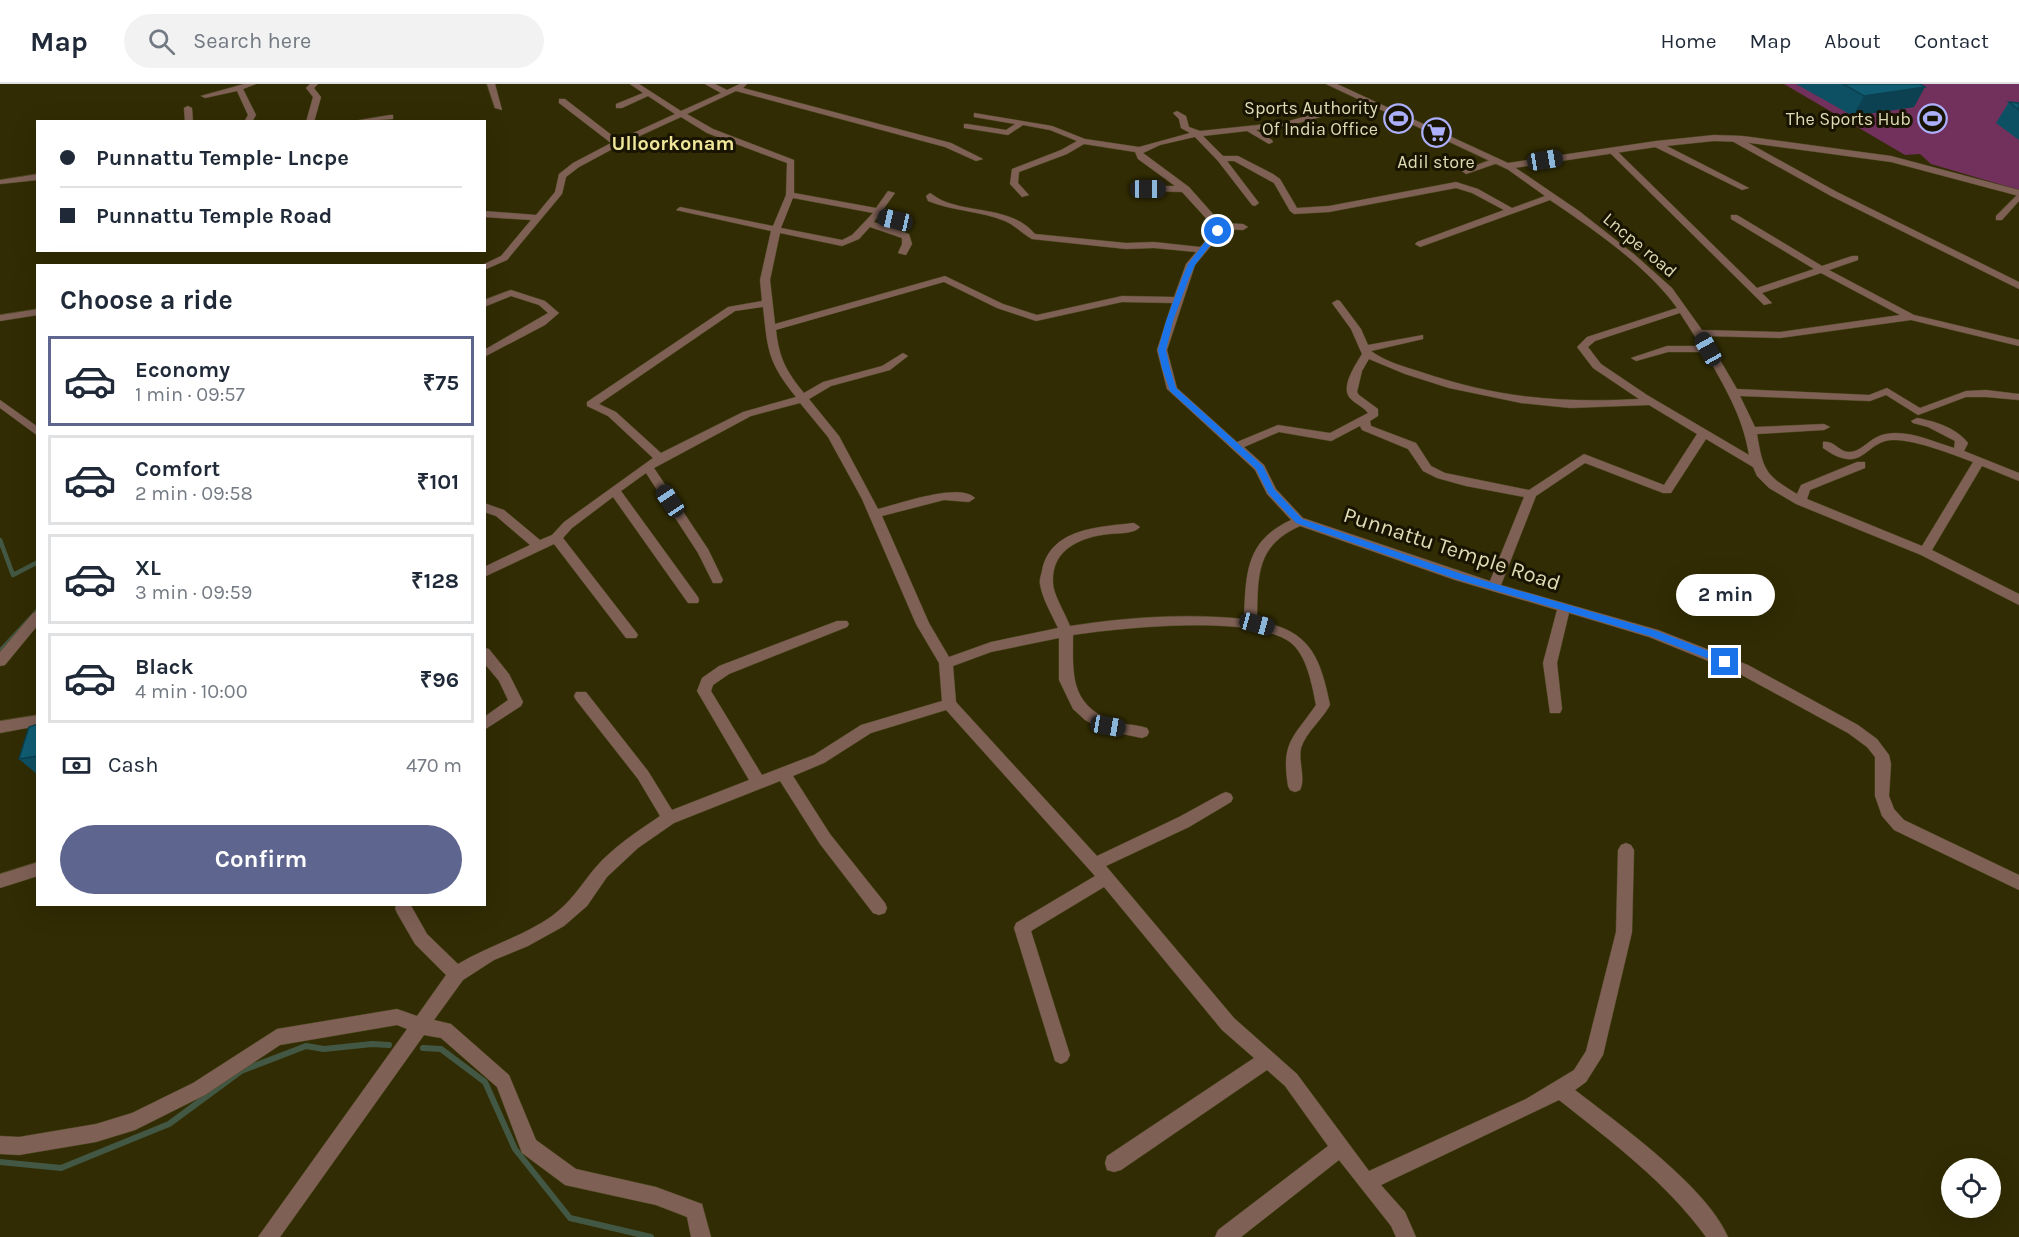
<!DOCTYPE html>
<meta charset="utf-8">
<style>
body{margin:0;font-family:Karla,sans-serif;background:#f2f2f3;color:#1f2937;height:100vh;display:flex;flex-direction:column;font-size:22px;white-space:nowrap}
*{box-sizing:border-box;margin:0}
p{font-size:20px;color:#747a83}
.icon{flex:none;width:33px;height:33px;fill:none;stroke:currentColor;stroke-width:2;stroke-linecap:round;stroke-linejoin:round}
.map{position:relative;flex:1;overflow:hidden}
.sheet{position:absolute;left:36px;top:180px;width:450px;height:642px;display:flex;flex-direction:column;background:#fff;border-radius:0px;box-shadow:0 6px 24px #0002}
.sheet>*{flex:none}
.hud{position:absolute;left:36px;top:36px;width:450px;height:132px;border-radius:0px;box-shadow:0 6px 24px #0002;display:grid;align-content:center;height:132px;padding:0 24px;background:#fff}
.controls{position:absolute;left:1941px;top:1074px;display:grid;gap:12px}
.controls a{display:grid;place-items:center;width:60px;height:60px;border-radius:50%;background:#fff;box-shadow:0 6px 24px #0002;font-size:30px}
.end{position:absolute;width:27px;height:27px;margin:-14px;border:8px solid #1a73e8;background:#fff;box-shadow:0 0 0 3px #fff}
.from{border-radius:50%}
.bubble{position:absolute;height:42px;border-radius:21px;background:#fff;box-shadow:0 6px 24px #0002;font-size:20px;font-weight:700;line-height:42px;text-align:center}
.car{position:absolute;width:18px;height:36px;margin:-18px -9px;border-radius:8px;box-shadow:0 0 4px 2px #0007;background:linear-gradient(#222 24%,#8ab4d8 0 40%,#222 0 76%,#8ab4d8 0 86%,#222 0)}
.hud b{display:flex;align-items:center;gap:21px;height:57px;font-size:22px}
.hud b+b{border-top:2px solid #e0e1e3}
.hud i{width:15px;height:15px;background:#1f2937}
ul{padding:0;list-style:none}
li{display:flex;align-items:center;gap:18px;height:90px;margin:0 12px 9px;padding:0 12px;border:3px solid #e0e1e3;border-radius:0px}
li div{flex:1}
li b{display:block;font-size:22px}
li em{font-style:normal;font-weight:700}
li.selected{border-color:#5e658f}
li>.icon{width:54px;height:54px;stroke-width:1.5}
h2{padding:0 24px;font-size:27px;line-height:72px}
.pay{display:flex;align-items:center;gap:15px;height:66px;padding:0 24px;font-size:22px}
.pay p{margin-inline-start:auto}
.action{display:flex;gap:12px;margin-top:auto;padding:12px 24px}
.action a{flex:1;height:69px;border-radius:36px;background:#5e658f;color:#fff;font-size:24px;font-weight:700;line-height:69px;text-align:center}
header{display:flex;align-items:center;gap:36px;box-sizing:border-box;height:84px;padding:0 30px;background:#fff;border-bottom:2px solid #e0e1e3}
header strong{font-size:28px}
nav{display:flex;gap:33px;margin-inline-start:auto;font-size:21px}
.search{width:420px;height:54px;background:#f2f2f3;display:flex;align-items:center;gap:15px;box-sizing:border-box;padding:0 21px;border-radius:33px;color:#747a83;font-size:22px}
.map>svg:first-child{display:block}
</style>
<header>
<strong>Map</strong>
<div class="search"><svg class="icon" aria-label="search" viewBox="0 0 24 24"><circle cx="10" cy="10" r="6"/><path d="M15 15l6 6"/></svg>Search here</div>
<nav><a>Home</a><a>Map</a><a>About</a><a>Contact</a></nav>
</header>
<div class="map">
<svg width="2019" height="1153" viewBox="0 0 2019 1153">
<rect width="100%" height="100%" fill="#312c03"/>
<path fill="#72305c" d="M 1784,0 L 2019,0 L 2019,106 L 1931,80 L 1920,70 L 1905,71 Z"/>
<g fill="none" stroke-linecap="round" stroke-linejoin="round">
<path stroke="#435844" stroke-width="4.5" d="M 0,456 L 13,491 L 38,478
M 0,567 L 38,526"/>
<path stroke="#435844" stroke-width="6" d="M 423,964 L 441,965 L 485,998 L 515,1065 L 570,1134 L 651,1153
M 0,1078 L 61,1084 L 169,1040 L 241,987 L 306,962 L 324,965 L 372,960 L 389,961"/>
<defs>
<path id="minor" d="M 244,0 L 256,0 L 243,5 L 256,31 L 252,38 L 244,38 L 248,31 L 237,7 L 205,14 L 201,12 Z
M 310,0 L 318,0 L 314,4 L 321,13 L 314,38 L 306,38 L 313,13 L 306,4 Z
M 487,0 L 495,0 L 502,26 L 495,24 Z
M 630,0 L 639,0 L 681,27 L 721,9 L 705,0 L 715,0 L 727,6 L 740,0 L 747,0 L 743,4 L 951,59 L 983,75 L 976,77 L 945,63 L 736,7 L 687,30 L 713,45 L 794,76 L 794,109 L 876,124 L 888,107 L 895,109 L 874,138 L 909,150 L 912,160 L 906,171 L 898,169 L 902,160 L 902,154 L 870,143 L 859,155 L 842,162 L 780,149 L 770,196 L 775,240 L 945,192 L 1003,220 L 1037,231 L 1122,212 L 1174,213 L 1186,180 L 1196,168 L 1154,164 L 1126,165 L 1032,155 C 1024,151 1016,142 1005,137 C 981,127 952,127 928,117 L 926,112 L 930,109 C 935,112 940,116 946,118 C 976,129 1013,124 1035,150 L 1126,159 L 1154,158 L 1200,163 L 1209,153 L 1213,142 L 1182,108 L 1145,107 L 1144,105 L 1148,102 L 1175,102 L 1138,75 L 1135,68 L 1084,60 L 1067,70 L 1019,88 L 1018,99 L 1029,111 L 1022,113 L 1010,100 L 1012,85 L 1061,66 L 1077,57 L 1050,46 L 1023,41 L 1008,51 L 964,44 L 964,40 L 967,40 L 1006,46 L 1015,40 L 974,33 L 974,29 L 1052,42 L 1085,55 L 1139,63 L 1190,49 L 1181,44 L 1179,35 L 1173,29 L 1177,27 L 1186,32 L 1189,43 L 1200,47 L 1285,38 L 1365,16 L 1369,18 L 1368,20 L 1295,40 L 1256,46 L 1272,56 L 1273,58 L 1269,60 L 1247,47 L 1203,52 L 1223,72 L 1238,72 L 1273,90 L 1280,95 L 1297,124 L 1329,122 L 1456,98 L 1478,105 L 1512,124 L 1545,112 L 1503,82 L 1510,80 L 1579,127 L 1635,171 L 1672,204 L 1702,246 L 1780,248 L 1900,231 L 1821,189 L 1762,209 L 1772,219 L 1764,221 L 1608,67 L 1615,65 L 1757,204 L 1814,185 L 1731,135 L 1731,131 L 1737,131 L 1822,182 L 1852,172 L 1858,172 L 1858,176 L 1829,186 L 1914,231 L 2019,256 L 2019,262 L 1911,236 L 1780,254 L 1706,252 L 1737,305 L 1869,311 L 1887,304 L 1920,324 L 1966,307 L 1986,306 L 2019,310 L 2019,316 L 1986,313 L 1966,313 L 1918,331 L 1886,311 L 1870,317 L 1740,312 L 1755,343 L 1824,340 L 1830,343 L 1824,346 L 1757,350 C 1763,386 1765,391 1797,410 L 1801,401 L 1857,378 L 1865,378 L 1865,384 L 1810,406 L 1807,415 L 1922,462 L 1973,378 C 1951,370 1919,357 1896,356 C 1864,354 1865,394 1823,364 L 1823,358 C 1834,356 1838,367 1848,368 C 1859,369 1868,357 1877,353 C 1900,342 1931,357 1954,364 L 1955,357 L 1928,343 L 1913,339 L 1911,337 L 1917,334 C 1934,337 1957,344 1968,359 L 1964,367 L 2019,389 L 2019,397 L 1982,382 L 1932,466 L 2019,510 L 2019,521 L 1921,471 L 1796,420 L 1769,404 L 1757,392 L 1753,383 L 1706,355 L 1671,409 L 1663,409 L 1585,379 L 1536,412 L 1501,501 L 1658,546 L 1748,581 L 1858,641 L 1877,655 L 1889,671 L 1891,680 L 1889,712 L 1894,725 L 1904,736 L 2019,791 L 2019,806 L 1894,746 L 1882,732 L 1875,712 L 1875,673 L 1867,663 L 1848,649 L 1738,589 L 1649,553 L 1569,529 L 1557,579 L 1562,625 L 1560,629 L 1550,629 L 1543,579 L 1557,526 L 1455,496 L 1300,442 C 1255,462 1258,493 1257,537 C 1310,546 1320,572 1330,621 C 1322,636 1306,648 1301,664 C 1298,677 1306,695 1300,706 L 1295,708 L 1290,706 L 1288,702 C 1281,658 1293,654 1316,621 C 1312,601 1307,571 1290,558 C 1252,530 1119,544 1073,551 C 1073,588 1069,619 1110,636 C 1121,641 1135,640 1147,644 L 1149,648 L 1147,652 L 1142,654 L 1103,646 L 1085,636 L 1073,625 L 1059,596 L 1059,554 L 991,568 L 953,582 L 956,618 L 1097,772 L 1179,733 L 1221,710 L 1226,708 L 1231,710 L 1233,714 L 1231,718 L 1189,743 L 1106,782 L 1234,934 L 1297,990 L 1369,1087 L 1526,1015 L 1574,986 L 1586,967 L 1616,848 L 1618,766 L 1621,761 L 1626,759 L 1631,761 L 1634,766 L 1632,848 L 1603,971 L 1586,998 L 1575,1006 C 1619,1040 1707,1103 1728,1153 L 1706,1153 C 1666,1098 1612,1058 1559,1016 L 1381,1101 L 1405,1128 L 1416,1153 L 1396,1153 L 1391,1142 L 1339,1076 L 1241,1153 L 1215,1153 L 1218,1146 L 1328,1062 L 1285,1002 L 1267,986 L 1121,1086 L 1114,1088 L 1107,1086 L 1105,1079 L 1107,1072 L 1254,974 L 1222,946 L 1104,803 L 1031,847 L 1070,971 L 1067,977 L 1061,980 L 1055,977 L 1014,844 L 1016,839 L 1095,792 L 946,626 L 871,649 L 824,679 L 793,692 L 830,750 L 885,819 L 887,824 L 885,829 L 879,831 L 873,829 L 820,760 L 780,697 L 674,739 L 638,764 L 607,793 L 587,822 L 564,842 L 528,862 L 494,876 L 463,896 L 434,936 L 451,940 L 509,991 L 536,1056 L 576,1085 L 656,1103 L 702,1120 L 711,1153 L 691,1153 L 687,1133 L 656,1121 L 565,1101 L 522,1069 L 497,1003 L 441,954 L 424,951 L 280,1153 L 258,1153 L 407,945 L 397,941 L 280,961 L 205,1011 L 135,1046 L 96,1058 L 19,1071 L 0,1070 L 0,1052 L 19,1053 L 96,1040 L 132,1029 L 193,999 L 277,945 L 397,925 L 417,932 L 446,891 L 415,860 L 397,829 L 395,824 L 397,820 L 410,820 L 427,850 L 458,880 C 488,862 524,852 552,832 C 571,818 581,801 595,784 C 613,763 638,747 660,732 L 638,695 L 576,616 L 574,612 L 576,608 L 586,608 L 648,687 L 672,726 L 749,696 L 697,607 L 702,594 L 719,582 L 837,537 L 847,537 L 849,540 L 847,543 L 729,590 L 713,601 L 711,607 L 762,691 L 814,671 L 861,641 L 942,617 L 939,579 L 916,540 L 862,415 L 828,353 L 800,319 L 751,332 L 654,384 L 708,465 L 723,496 L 721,499 L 713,499 L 698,469 L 646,389 L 621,407 L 698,513 L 699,516 L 698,519 L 688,519 L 613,413 L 572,444 L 563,454 L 636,548 L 638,551 L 636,554 L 626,554 L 554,460 L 484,493 L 484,483 L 530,461 L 496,432 L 484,428 L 484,419 L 504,426 L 540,456 L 552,451 L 564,438 L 653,374 L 608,332 L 587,322 L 587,318 L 728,223 L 762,217 L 760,196 L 771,147 L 676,126 L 680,123 L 773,142 L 786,111 L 787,79 L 707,49 L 681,33 L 620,61 L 579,83 L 566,93 L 562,110 L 507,176 L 484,186 L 484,182 L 480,182 L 501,172 L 531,136 L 484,133 L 484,127 L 536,131 L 555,108 L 559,90 L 573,79 L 611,59 L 559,19 L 559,15 L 565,15 L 618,56 L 675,30 L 648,12 L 622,24 L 616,24 L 616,20 L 643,9 ZM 1195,53 L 1218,77 L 1252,121 L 1255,122 L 1259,119 L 1227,77 L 1234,77 L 1274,99 L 1290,127 L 1294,130 L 1329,128 L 1456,104 L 1472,109 L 1504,126 L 1417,158 L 1415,160 L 1420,163 L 1550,116 C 1593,145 1647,182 1677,224 L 1587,253 L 1577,263 L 1593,284 L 1639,315 C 1559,319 1498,314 1421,288 C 1405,283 1384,277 1371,267 L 1423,255 L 1423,251 L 1368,261 L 1361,245 L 1340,217 L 1337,216 L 1332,219 L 1351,245 L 1362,270 C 1356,280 1340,303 1350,314 C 1355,320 1364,323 1368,329 L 1330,349 L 1278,341 L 1237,358 L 1177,304 L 1167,266 L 1195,181 L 1216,156 L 1221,145 L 1243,146 L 1248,143 L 1243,140 L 1221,139 L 1189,103 L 1143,69 L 1160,61 ZM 793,114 L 873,129 L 852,151 L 842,156 L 781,144 ZM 944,198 L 997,224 L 1036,237 L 1122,218 L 1172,219 L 1157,266 L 1167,305 L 1255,386 L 1267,410 L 1291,436 C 1245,457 1246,490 1244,535 C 1187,529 1127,533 1070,542 C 1066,531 1053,510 1053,499 C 1051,465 1081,453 1109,450 C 1119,449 1134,450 1140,443 L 1134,439 C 1099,443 1050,444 1042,487 C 1041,491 1039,497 1040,500 C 1042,514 1052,531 1058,544 L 991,558 L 949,573 L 929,539 L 882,432 L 944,416 L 969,418 L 975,414 C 959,398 899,420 878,425 L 839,352 L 809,315 L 831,302 L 890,286 L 908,272 L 903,269 L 882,282 L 823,298 L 804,309 C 786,287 779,274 776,246 ZM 763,223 C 768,266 767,277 796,313 L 743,328 L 661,369 L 616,328 L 599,320 L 735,227 ZM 1680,229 L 1701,262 L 1667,262 L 1631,274 L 1636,277 L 1668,268 L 1705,268 C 1724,302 1743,332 1749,371 L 1647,311 L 1601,280 L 1588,263 L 1595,257 ZM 1369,275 L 1405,290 L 1449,304 L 1521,319 L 1570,324 L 1649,321 L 1697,350 L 1664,401 L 1584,370 L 1529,406 L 1445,389 L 1431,382 L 1416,359 L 1371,342 L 1370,337 L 1378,332 L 1378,325 L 1359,311 L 1357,308 L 1362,287 ZM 1360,342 L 1362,346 L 1408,365 L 1423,387 L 1437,394 L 1466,402 L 1524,413 L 1490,497 L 1303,434 L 1276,405 L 1264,381 L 1244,363 L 1279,348 L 1331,357 Z
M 188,22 L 192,24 L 193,38 L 185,38 L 184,24 Z
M 390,31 L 393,31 L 393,35 L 348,38 Z
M 1730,52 L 1736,52 L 1837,108 L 2019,198 L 2019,205 L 1831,112 L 1730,56 Z
M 1653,58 L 1659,58 L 1749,104 L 1742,106 L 1653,62 Z
M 1495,74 L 1499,77 L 1498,79 L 1466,90 L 1462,87 Z
M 38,90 L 38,96 L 0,100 L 0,96 Z
M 2019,109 L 2019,117 L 2002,136 L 1996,136 L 1996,132 Z
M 511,206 L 545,217 L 559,229 L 545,241 L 484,273 L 484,266 L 548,229 L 539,221 L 511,212 L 484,223 L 484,216 Z
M 38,225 L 38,231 L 0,237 L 0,231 Z
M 0,316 L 38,343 L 38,352 L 0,324 Z
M 38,527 L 38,541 L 5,581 L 0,582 L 0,568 L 33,529 Z
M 484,564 L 489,565 L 509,590 L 523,618 L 521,622 L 484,646 L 484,633 L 508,616 L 499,597 L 484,579 Z
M 38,631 L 38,642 L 0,649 L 0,637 Z
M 38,778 L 38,792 L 0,804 L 0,790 Z"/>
<path id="tertiary" d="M 1326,0 L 1337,0 L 1508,79 L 1656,57 L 1714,51 L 1743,52 L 1891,72 L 2019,106 L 2019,112 L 1891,78 L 1743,58 L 1714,57 L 1656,63 L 1507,85 Z"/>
</defs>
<use href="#minor" stroke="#4d4820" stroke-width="1"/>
<use href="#tertiary" stroke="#4d4820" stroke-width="1"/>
<use href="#minor" fill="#7e6055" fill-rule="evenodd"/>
<use href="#tertiary" fill="#7e6055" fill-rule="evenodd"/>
</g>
<path fill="#0e5063" d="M 1796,0 L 1920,0 L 1914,23 L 1853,32 Z
M 2009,18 L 2019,19 L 2019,56 L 1996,39 Z
M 38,640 L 38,691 L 19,675 Z"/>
<path fill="#0b4150" d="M 1925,3 L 1914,23 L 1853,32 L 1864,12 Z"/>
<path fill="#105d73" stroke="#0b4150" stroke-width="1.5" d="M 1843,0 L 1920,0 L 1925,3 L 1864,12 Z
M 2009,18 L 2019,19 L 2019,26 Z
M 38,640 L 38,672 L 19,675 L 29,643 Z"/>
<path fill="#1a73e8" d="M 1215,145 L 1221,147 L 1195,181 L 1189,194 L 1173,237 L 1166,266 L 1170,284 L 1176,304 L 1263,382 L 1274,405 L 1302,435 L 1462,490 L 1657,547 L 1729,575 L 1729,580 L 1722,580 L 1650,552 L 1456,495 L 1296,439 L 1268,409 L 1256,385 L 1170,307 L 1162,284 L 1158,266 L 1166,237 L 1182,194 L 1188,180 Z"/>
<defs>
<symbol id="stadium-ring" viewBox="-11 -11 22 22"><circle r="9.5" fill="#181400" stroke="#acaffb" stroke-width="1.5"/><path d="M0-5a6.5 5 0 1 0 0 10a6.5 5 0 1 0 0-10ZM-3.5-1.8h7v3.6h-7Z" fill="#acaffb"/></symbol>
<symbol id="supermarket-ring" viewBox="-11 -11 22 22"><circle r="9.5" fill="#181400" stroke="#acaffb" stroke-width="1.5"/><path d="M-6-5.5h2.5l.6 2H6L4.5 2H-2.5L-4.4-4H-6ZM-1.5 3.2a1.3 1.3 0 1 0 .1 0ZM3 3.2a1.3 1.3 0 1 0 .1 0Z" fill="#acaffb"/></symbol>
</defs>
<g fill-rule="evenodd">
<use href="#stadium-ring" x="1382" y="18" width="33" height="33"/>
<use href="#stadium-ring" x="1916" y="18" width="33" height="33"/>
<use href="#supermarket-ring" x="1420" y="32" width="33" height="33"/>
</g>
<g text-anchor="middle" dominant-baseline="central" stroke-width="6" stroke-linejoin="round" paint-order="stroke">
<g font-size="18" fill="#dfdbb6" stroke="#181400" text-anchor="end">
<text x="1378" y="24">Sports Authority<tspan x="1378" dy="21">Of India Office</tspan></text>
<text x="1911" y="35">The Sports Hub</text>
<text x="1436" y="78" text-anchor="middle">Adil store</text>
</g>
<g font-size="18" fill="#dfdbb6" stroke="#181400">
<text transform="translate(1640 161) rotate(40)">Lncpe road</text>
</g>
<g font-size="20" font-weight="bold" fill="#efe69a" stroke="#181400">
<text x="673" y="59">Ulloorkonam</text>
</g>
<g font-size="22" fill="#dfdbb6" stroke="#181400">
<text transform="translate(1452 465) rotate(18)">Punnattu Temple Road</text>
</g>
</g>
</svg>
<div class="controls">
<a><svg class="icon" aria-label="locate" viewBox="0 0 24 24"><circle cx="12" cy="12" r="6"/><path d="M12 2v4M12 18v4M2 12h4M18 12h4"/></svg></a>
</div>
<i class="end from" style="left:1218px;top:147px"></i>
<i class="end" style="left:1725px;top:578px"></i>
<div class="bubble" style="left:1676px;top:490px;width:99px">2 min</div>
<i class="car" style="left:1545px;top:76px;rotate:81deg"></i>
<i class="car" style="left:1148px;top:105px;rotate:90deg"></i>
<i class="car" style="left:895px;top:136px;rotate:283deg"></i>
<i class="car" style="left:1708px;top:265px;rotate:331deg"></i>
<i class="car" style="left:670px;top:417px;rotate:326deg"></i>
<i class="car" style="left:1257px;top:540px;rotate:105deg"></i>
<i class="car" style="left:1108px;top:642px;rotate:100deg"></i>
<div class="hud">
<b><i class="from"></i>Punnattu Temple- Lncpe</b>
<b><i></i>Punnattu Temple Road</b>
</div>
<section class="sheet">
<h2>Choose a ride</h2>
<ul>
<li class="selected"><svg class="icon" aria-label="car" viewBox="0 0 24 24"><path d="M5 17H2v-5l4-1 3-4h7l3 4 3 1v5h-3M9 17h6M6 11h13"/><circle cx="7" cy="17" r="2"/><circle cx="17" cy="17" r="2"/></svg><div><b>Economy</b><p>1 min · 09:57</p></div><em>₹75</em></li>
<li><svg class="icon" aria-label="car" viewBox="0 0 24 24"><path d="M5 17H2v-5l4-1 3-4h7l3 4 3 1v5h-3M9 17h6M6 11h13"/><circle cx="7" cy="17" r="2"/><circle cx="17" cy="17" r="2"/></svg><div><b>Comfort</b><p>2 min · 09:58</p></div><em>₹101</em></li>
<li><svg class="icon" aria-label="car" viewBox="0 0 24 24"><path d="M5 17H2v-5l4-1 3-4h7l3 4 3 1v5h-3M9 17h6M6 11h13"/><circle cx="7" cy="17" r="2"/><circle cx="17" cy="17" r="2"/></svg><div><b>XL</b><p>3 min · 09:59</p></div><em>₹128</em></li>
<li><svg class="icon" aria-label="car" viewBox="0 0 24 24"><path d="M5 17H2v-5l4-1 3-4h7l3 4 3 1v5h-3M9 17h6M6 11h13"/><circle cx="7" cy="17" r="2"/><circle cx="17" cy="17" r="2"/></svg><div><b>Black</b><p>4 min · 10:00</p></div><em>₹96</em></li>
</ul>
<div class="pay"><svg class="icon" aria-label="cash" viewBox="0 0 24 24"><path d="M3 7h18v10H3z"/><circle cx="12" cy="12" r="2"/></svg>Cash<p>470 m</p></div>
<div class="action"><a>Confirm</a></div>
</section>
</div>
